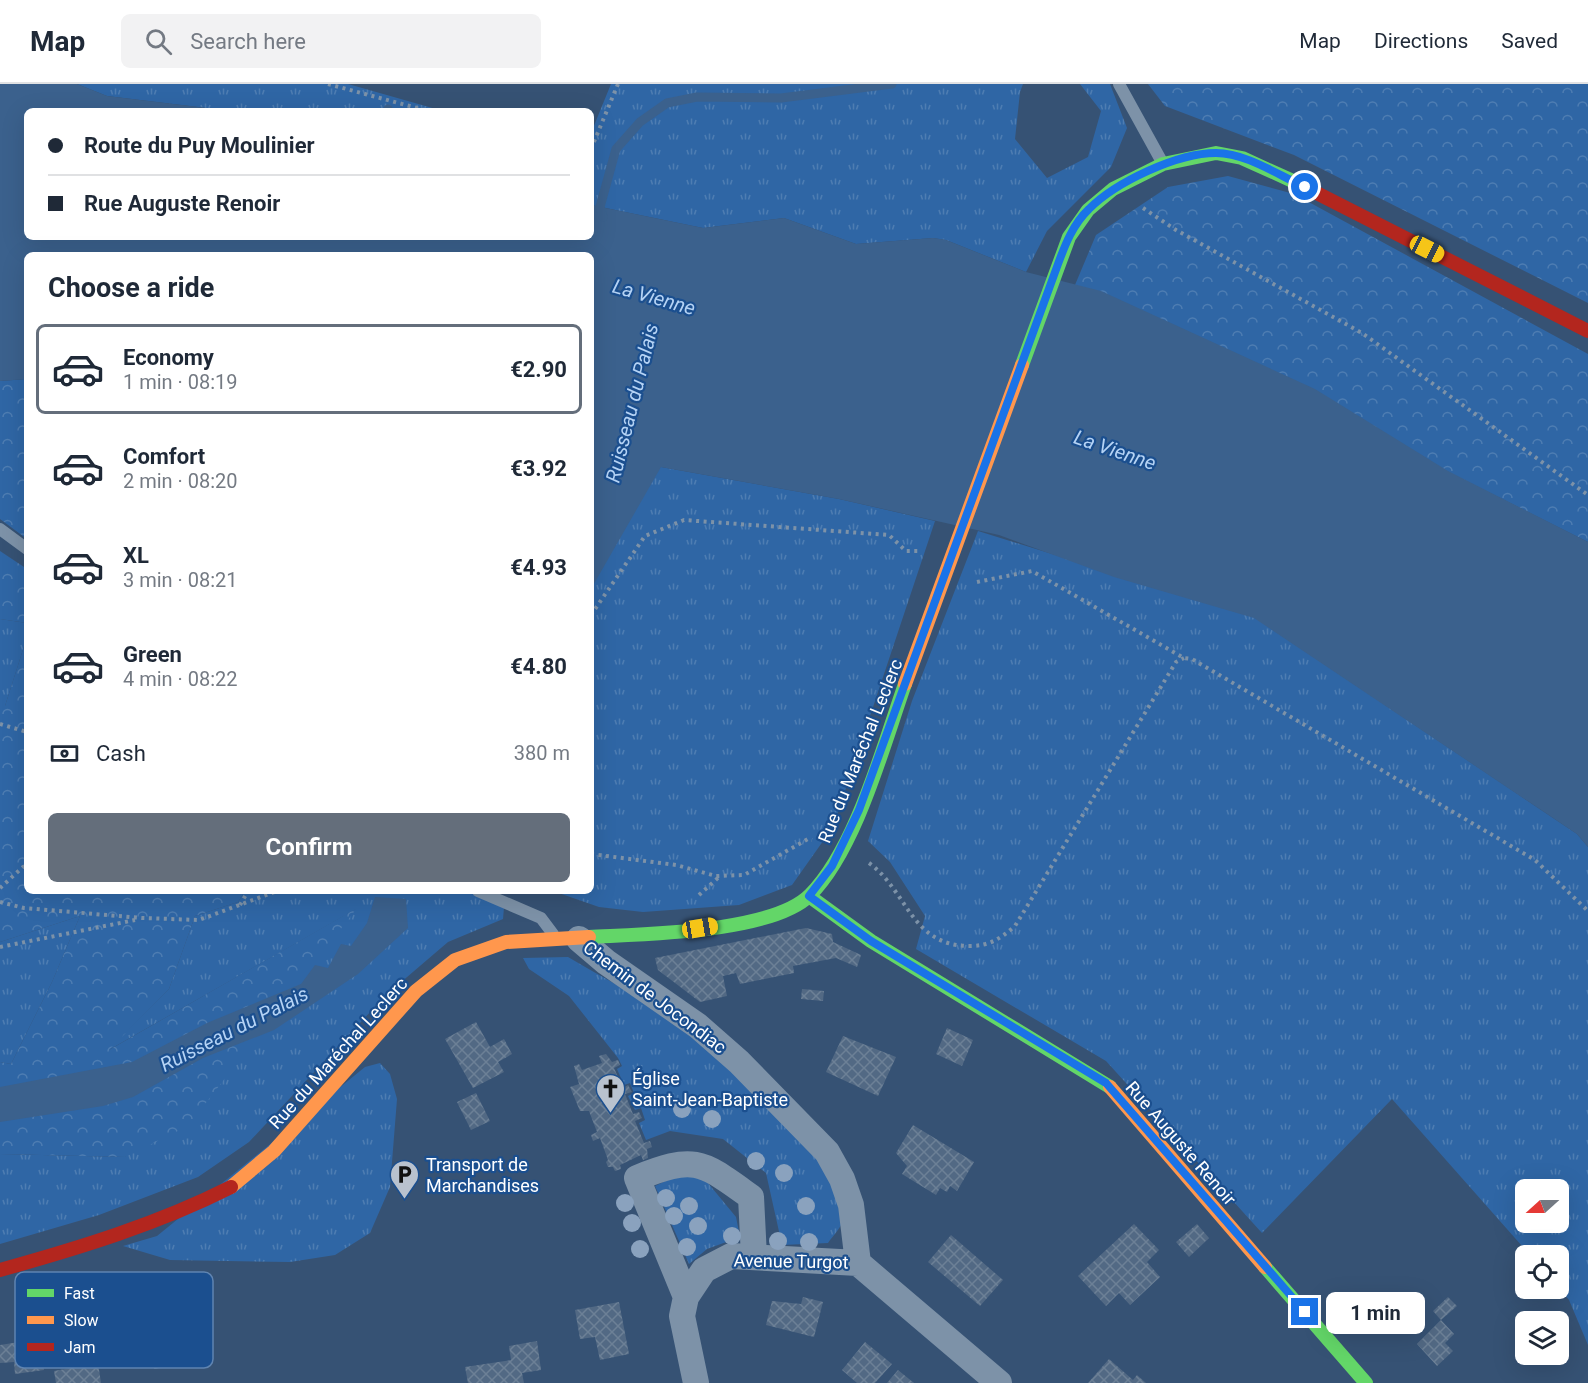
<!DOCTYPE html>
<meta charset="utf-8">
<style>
body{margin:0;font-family:Roboto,sans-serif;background:#f2f2f3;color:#1f2937;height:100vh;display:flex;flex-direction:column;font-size:22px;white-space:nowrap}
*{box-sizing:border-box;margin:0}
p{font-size:20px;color:#747a83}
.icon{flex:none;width:33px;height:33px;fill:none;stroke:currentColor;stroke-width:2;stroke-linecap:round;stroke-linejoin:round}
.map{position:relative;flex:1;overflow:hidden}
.panel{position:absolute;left:24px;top:168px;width:570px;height:642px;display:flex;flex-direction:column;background:#fff;border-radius:9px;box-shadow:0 6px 24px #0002}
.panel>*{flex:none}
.guide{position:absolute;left:24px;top:24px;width:570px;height:132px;border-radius:9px;box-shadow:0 6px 24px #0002;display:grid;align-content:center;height:132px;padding:0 24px;background:#fff}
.needle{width:39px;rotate:249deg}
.tools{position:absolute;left:1515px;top:1095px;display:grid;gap:12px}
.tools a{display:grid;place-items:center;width:54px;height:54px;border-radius:9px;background:#fff;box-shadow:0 6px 24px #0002;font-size:30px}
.end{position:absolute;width:27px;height:27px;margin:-14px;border:8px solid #1a73e8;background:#fff;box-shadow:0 0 0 3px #fff}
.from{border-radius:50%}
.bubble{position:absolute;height:42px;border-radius:9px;background:#fff;box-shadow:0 6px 24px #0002;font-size:20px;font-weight:700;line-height:42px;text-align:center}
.car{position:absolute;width:18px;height:36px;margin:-18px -9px;border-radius:8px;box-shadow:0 0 4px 2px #0007;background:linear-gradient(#f5c518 24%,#345 0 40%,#f5c518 0 76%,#345 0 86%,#f5c518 0)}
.guide b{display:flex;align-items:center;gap:21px;height:57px;font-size:22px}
.guide b+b{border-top:2px solid #e0e1e3}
.guide i{width:15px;height:15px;background:#1f2937}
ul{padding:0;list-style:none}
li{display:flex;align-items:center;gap:18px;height:90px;margin:0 12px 9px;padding:0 12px;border:3px solid transparent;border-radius:9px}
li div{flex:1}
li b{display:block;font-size:22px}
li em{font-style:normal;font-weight:700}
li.selected{border-color:#646e7b}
li>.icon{width:54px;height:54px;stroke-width:1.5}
h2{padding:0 24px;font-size:27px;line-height:72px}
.pay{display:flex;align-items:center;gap:15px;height:66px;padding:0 24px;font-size:22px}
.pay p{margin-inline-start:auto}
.cta{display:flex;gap:12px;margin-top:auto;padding:12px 24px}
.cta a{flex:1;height:69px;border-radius:9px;background:#646e7b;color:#fff;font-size:24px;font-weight:700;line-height:69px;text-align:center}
header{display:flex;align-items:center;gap:36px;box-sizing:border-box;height:84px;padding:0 30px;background:#fff;border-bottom:2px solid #e0e1e3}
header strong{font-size:28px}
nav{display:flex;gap:33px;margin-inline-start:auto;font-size:21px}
.search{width:420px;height:54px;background:#f2f2f3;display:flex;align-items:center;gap:15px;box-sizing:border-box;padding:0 21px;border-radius:9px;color:#747a83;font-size:22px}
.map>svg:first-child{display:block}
</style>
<header>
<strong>Map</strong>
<div class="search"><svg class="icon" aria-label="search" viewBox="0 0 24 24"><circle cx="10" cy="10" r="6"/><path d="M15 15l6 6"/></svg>Search here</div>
<nav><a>Map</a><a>Directions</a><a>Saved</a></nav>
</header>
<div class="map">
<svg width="1588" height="1299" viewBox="0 0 1588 1299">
<defs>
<pattern id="grass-tufts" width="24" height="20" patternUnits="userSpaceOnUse" patternTransform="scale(1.5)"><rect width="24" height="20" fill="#2f66a5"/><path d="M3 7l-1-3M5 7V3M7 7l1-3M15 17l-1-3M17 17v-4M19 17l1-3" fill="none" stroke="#4e7db2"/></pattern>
<pattern id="forest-crowns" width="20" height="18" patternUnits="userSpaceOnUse" patternTransform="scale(1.5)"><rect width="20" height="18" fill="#2f66a5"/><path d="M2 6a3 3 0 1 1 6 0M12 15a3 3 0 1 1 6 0" fill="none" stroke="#4e7db2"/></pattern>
<pattern id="building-cross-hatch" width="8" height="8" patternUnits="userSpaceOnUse" patternTransform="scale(1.5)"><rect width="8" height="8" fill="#526984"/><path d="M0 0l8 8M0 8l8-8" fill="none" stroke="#6c8096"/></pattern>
</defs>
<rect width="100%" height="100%" fill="#365274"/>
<path fill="url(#grass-tufts)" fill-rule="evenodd" d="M 77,0 L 348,0 L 443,27 L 231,27 L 107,12 Z
M 611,0 L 1023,0 L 1020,8 L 1015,55 L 1047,94 L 1088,73 L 1101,27 L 1080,0 L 1110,0 L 1127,44 L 1111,83 L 1047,147 L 1026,188 L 946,156 L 933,154 L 856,160 L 784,134 L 703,144 L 591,121 L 591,49 Z
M 661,383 L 839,415 L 935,437 L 833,743 L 792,801 L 739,821 L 643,828 L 599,823 L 553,807 L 591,807 L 591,384 Z
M 978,447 L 1254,533 L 1577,750 L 1588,763 L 1588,1261 L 1569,1216 L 1559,1204 L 1558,1172 L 1530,1171 L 1392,1015 L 1262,1149 L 1106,977 L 916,865 L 925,832 L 890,778 L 868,757 L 912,617 ZM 1526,1106 L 1558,1106 L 1558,1138 L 1526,1138 Z
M 0,535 L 27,539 L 27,553 L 5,622 L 0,622 Z
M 245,807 L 474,807 L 504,823 L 503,835 L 448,858 L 386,911 L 249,1058 L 198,1093 L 99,1131 L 0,1160 L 0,1070 L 125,1073 L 356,825 L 107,967 L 169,905 L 195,832 L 238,818 Z
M 80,832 L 52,898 L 11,980 L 0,978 L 0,858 Z
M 568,873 C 600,892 633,909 663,928 C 704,955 857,1084 843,1136 C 841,1144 832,1153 828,1159 L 782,1161 L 766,1089 L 723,1055 L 670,1047 L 646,1056 L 639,1039 L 645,1036 L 641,1024 L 635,1026 L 628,1012 L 634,1009 L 630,999 L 624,1001 L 617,985 L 622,982 L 618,974 L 569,912 L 529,885 L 523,874 Z
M 380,979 L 390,990 L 397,1015 L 390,1103 L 370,1149 L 335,1171 L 290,1178 L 170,1176 L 123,1162 L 157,1152 L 365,983 Z
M 676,1092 L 703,1093 L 736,1133 L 740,1153 L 707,1165 L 689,1180 L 655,1102 Z"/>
<path fill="url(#forest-crowns)" d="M 1148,0 L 1588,0 L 1588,219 L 1294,71 L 1165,22 Z
M 1228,92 L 1294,110 L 1588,270 L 1588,458 L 1075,201 L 1096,151 L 1168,103 Z
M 27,295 L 27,455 L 0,435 L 0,297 Z
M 0,467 L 27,485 L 27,539 L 0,535 Z
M 27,553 L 27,807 L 245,807 L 238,818 L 195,832 L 169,905 L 109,966 L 357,824 L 188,1042 L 125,1073 L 0,1070 L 0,978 L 11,980 L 52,898 L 80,832 L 0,858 L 0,622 L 5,622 Z"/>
<path fill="#3b618d" d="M 0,0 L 77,0 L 107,12 L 231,27 L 27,27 L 27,153 L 591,153 L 591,121 L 703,144 L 784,134 L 856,160 L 933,154 L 946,156 L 1026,188 L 1101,207 L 1315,305 L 1448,387 L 1588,458 L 1588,763 L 1577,750 L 1254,534 L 1114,493 L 999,451 L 839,415 L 661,383 L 591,505 L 591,171 L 27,171 L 27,295 L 0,297 Z
M 375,813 L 406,815 L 408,844 L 358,890 L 274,946 L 203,974 L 133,1013 L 103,1022 L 0,1038 L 0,1003 L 132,978 L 207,939 L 301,900 L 315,881 L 328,884 L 341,860 L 351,862 L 367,839 Z"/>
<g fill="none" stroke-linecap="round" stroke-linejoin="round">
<path stroke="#3b618d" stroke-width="9" d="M 388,25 L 389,27
M 603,133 L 600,123 L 616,65 L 640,38 L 667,19 L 697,13 L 781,14 L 892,0"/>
</g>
<path fill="url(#building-cross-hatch)" d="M 806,844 L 832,850 L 833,858 L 861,871 L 857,883 L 836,874 L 793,882 L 794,889 L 740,900 L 736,889 L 723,892 L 727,912 L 700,918 L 658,886 L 655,874 Z
M 802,905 L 824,907 L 823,917 L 801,915 Z
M 476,938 L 490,963 L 504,955 L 512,970 L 498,978 L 504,988 L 473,1004 L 445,955 Z
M 947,944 L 973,956 L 962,982 L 936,970 Z
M 843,952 L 896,973 L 878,1012 L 826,988 Z
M 606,970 L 612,978 L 618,976 L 620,981 L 614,984 L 623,1004 L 628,1001 L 632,1008 L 625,1010 L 633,1030 L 639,1028 L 642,1034 L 635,1037 L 644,1059 L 650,1057 L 652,1063 L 647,1065 L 648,1074 L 643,1076 L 641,1071 L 620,1081 L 621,1085 L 615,1087 L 613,1083 L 608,1083 L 606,1078 L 608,1076 L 600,1054 L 593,1057 L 591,1051 L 597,1048 L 589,1027 L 580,1027 L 570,1003 L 579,1000 L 574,982 L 579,980 L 582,986 L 602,979 L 599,972 Z
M 476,1009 L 490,1037 L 471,1046 L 457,1018 Z
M 913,1041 L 974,1078 L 957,1107 L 950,1102 L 947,1108 L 940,1104 L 936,1111 L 902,1090 L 907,1082 L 896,1069 Z
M 1134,1140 L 1159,1166 L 1147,1178 L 1160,1193 L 1130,1221 L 1119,1209 L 1106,1222 L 1078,1192 Z
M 1197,1140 L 1209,1154 L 1189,1173 L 1176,1158 Z
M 951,1151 L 1003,1196 L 980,1222 L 928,1178 Z
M 803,1213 L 823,1218 L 814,1253 L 766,1241 L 772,1217 L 801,1220 Z
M 1448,1213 L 1457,1222 L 1441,1236 L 1454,1250 L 1445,1259 L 1453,1267 L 1437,1282 L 1417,1260 L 1441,1236 L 1433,1227 Z
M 619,1218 L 629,1270 L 600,1276 L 595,1253 L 580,1255 L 575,1226 Z
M 39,1255 L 44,1286 L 15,1290 L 14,1278 L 0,1279 L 0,1261 Z
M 537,1257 L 541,1286 L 522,1289 L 524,1299 L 468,1299 L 465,1283 L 511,1276 L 509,1262 Z
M 865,1258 L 892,1280 L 875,1299 L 857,1299 L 842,1286 Z
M 166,1268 L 168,1283 L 154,1285 L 152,1270 Z
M 1109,1275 L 1133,1296 L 1137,1291 L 1146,1299 L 1088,1299 Z
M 98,1279 L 101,1299 L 56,1299 L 54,1287 Z
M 898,1286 L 914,1299 L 887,1299 Z"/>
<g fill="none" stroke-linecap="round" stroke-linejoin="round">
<path stroke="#7d92a8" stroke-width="4" stroke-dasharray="3 4.5" stroke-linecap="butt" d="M 328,0 L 428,27
M 591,65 L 618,0
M 1143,124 L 1176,146 L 1362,249 L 1588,411
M 977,498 L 1032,487 L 1184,574 L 1192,575 L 1535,776 L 1588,827
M 591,531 L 645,452 L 684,436 L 889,451 L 906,467 L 921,467
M 0,640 L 27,648
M 591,770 L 676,781 L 716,792 L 744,791 L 808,755 L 812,756
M 869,779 C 907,806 911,862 969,862 C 989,862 1000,855 1015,842 L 1176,578 L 1184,574
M 0,804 L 23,783 L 27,782
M 699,811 L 720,792
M 0,818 L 24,824 L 142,834 L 199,836 L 277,807
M 240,821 L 248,807
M 0,863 L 135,836"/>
<path stroke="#7d92a8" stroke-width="12" d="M 1119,0 L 1162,78
M 0,445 L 27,465
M 478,807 L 541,834 L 553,850"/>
<path stroke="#7d92a8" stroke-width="26" d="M 579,855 L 606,878 L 698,942 L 739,978 L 827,1068 L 842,1095 L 851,1121 L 858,1179
M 858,1179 L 999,1299
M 686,1213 L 637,1094 C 696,1070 702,1078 751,1113 L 754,1173
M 696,1299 L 682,1232 L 686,1213 L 704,1186 L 731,1172 L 858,1179"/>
<path stroke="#63d668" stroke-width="14" d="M 1022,281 L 1069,153 L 1088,126 L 1113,105 L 1163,80 L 1216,69 L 1242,74 L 1295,98
M 809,812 L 871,857 L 1110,1003
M 589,853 C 643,850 772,849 810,811 C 856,765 883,662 905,600
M 1265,1183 L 1366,1299"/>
<path stroke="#ff974d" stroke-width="14" d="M 905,600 L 1022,281
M 1110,1003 L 1265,1183
M 231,1103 L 274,1067 L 416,907 L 455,876 L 506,858 L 589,853"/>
<path stroke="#b3261e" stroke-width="14" d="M 1295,98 L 1588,247
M 0,1186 C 79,1164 158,1140 231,1103"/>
</g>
<g fill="#8aa2be">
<circle cx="682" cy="1025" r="9"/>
<circle cx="712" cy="1035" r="9"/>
<circle cx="756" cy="1077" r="9"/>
<circle cx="784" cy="1089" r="9"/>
<circle cx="666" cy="1114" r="9"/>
<circle cx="625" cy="1119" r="9"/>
<circle cx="689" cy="1122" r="9"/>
<circle cx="806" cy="1122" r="9"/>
<circle cx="674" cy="1132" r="9"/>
<circle cx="632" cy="1139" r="9"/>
<circle cx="698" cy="1142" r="9"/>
<circle cx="732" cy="1152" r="9"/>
<circle cx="778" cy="1157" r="9"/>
<circle cx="809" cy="1158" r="9"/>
<circle cx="687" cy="1163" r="9"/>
<circle cx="640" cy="1165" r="9"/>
</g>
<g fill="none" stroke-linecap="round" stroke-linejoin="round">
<path stroke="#1a73e8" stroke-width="8" d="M 1305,1228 L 1106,999 L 871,857 L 809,812 L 832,782 L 859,726 L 1058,180 C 1065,161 1073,140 1089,125 C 1116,98 1177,69 1216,69 C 1246,69 1278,91 1305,103"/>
</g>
<defs>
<symbol id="church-pin" viewBox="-11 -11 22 30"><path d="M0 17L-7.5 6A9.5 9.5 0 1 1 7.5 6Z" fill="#b9c2ce" stroke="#1b4f8f"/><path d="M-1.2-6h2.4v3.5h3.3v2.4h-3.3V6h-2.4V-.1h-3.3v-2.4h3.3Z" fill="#111"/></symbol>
<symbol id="parking-pin" viewBox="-11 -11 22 30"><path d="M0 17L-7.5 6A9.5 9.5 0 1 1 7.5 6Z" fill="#b9c2ce" stroke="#1b4f8f"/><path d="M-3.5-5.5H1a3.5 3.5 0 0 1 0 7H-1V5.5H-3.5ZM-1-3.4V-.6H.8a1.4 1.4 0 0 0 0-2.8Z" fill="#111"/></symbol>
</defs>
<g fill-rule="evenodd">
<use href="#church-pin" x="594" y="988" width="33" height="45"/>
<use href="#parking-pin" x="388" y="1074" width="33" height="45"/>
</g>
<g text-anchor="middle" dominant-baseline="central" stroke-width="4.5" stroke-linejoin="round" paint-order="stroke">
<g font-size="18" fill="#fff" stroke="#1b4f8f">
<text transform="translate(860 667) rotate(-68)">Rue du Maréchal Leclerc</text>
<text transform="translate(655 913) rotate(37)">Chemin de Jocondiac</text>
<text transform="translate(338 969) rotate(-48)">Rue du Maréchal Leclerc</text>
<text transform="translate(1181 1059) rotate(49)">Rue Auguste Renoir</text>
<text transform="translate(791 1177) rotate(1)">Avenue Turgot</text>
</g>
<g font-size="18" fill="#fff" stroke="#1b4f8f" text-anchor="start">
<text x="632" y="994">Église<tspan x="632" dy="21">Saint-Jean-Baptiste</tspan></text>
<text x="426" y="1080">Transport de<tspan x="426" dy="21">Marchandises</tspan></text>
</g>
<g font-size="20" font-style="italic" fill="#b5d3f5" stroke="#1b4f8f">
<text transform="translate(654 213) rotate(16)">La Vienne</text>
<text transform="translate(632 319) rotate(-76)">Ruisseau du Palais</text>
<text transform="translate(1115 366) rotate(19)">La Vienne</text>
<text transform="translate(234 945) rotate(-27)">Ruisseau du Palais</text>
</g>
</g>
<rect x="15" y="1188" width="198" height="96" rx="9" fill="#1b4f8f" stroke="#5f84b1" stroke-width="1.5"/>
<rect x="27" y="1205" width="27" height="8" fill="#63d668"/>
<rect x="27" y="1232" width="27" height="8" fill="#ff974d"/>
<rect x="27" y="1259" width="27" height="8" fill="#b3261e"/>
<g font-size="16" fill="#fff">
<text x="64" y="1215">Fast</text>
<text x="64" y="1242">Slow</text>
<text x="64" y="1269">Jam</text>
</g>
</svg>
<div class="tools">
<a><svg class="needle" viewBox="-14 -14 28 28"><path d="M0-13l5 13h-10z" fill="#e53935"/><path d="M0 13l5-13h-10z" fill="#747a83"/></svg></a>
<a><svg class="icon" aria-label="locate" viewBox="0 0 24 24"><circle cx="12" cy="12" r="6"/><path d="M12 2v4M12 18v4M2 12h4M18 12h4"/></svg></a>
<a><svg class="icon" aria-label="layers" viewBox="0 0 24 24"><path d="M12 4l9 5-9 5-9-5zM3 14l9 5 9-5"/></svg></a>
</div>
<i class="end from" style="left:1305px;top:103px"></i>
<i class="end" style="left:1305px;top:1228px"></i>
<div class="bubble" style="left:1326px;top:1208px;width:99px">1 min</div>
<i class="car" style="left:1427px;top:165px;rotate:117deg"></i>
<i class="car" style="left:700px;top:844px;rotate:81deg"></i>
<div class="guide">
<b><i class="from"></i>Route du Puy Moulinier</b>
<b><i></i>Rue Auguste Renoir</b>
</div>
<section class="panel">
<h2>Choose a ride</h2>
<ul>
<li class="selected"><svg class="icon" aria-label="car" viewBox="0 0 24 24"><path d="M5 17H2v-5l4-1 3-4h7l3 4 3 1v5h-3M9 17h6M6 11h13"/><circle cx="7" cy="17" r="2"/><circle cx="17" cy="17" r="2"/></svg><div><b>Economy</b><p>1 min · 08:19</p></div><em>€2.90</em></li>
<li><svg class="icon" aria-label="car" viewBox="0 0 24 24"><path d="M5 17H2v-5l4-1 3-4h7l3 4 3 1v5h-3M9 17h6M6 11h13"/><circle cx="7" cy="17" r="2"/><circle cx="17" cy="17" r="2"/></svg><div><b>Comfort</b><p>2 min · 08:20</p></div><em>€3.92</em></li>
<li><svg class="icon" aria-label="car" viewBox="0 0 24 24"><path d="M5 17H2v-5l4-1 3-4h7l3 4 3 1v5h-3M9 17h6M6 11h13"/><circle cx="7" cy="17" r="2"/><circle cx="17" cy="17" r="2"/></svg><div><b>XL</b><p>3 min · 08:21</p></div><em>€4.93</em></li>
<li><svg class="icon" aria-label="car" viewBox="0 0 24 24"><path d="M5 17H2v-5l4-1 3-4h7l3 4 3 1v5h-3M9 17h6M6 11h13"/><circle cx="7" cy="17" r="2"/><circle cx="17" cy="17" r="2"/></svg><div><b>Green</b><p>4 min · 08:22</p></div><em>€4.80</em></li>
</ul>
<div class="pay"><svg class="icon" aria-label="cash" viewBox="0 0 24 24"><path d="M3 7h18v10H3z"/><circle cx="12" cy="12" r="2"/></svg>Cash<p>380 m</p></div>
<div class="cta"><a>Confirm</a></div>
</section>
</div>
